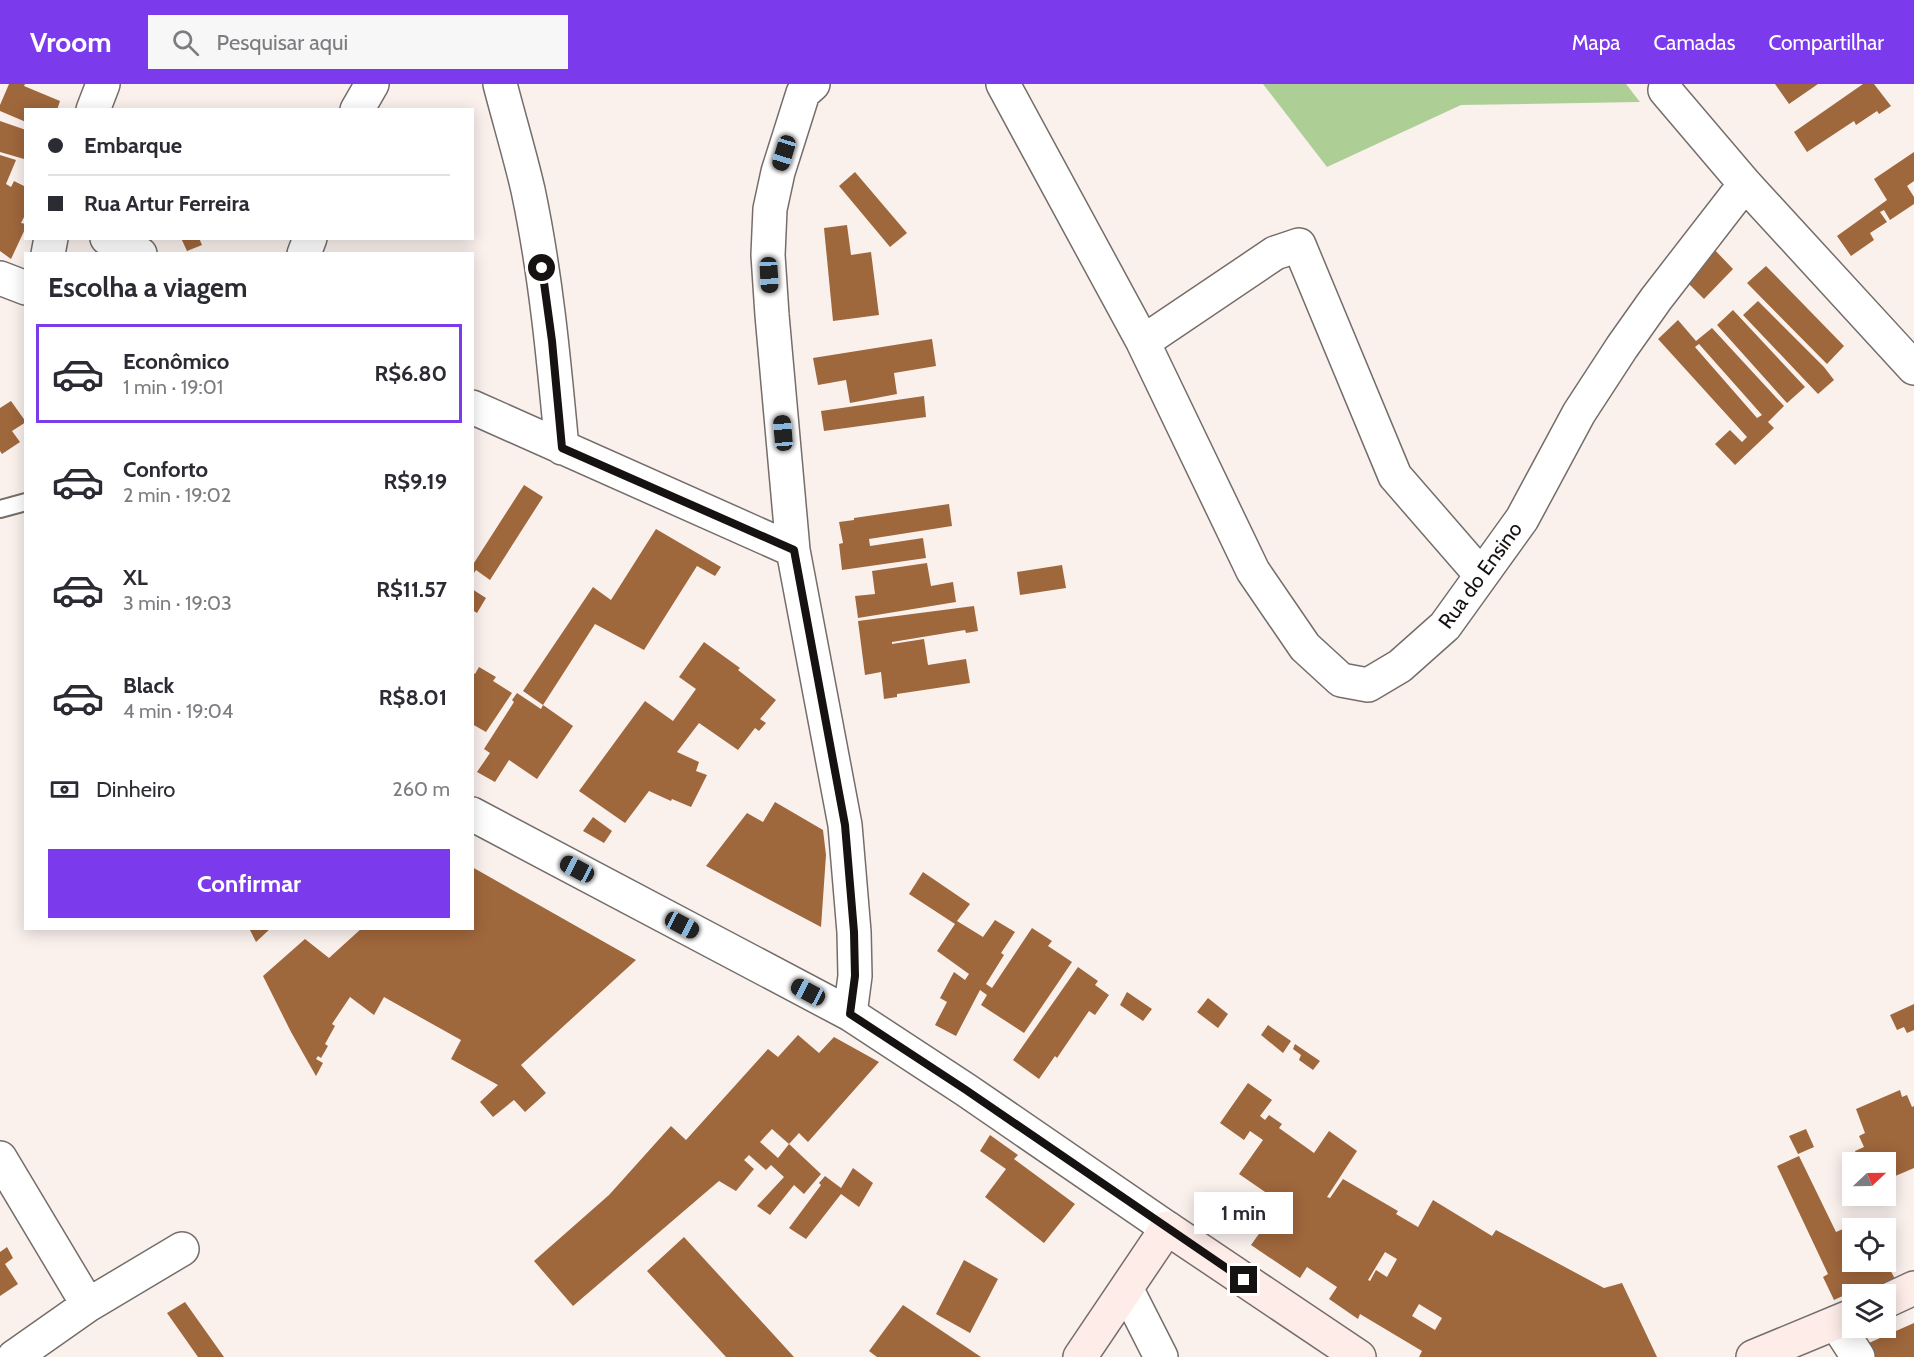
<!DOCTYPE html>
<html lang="pt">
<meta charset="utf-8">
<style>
body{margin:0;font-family:Cabin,sans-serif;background:#f7f7f7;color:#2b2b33;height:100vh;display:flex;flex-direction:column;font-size:22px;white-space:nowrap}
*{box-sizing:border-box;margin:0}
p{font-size:20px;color:#7c7c81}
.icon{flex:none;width:33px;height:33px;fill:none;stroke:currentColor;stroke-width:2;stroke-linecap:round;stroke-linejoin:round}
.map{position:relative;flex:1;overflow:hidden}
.sheet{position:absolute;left:24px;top:168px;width:450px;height:678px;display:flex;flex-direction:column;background:#fff;border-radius:0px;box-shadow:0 3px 15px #0003}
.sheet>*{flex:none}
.banner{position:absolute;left:24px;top:24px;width:450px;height:132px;border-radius:0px;box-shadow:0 3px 15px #0003;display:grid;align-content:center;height:132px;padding:0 24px;background:#fff}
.needle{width:39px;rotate:68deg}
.buttons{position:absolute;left:1842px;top:1068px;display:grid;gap:12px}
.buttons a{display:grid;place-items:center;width:54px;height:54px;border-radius:0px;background:#fff;box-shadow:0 3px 15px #0003;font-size:30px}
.end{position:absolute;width:27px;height:27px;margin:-14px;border:8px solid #151211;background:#fff;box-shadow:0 0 0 3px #fff}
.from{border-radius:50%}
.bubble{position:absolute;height:42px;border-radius:0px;background:#fff;box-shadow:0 3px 15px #0003;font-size:20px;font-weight:800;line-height:42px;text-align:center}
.car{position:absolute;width:18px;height:36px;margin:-18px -9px;border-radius:8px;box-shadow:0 0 4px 2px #0007;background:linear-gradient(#222 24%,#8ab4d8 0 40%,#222 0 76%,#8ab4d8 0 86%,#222 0)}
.banner b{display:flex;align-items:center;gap:21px;height:57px;font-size:22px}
.banner b+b{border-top:2px solid #e1e1e2}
.banner i{width:15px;height:15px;background:#2b2b33}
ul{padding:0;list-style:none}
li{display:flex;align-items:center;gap:18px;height:99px;margin:0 12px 9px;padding:0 12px;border:3px solid transparent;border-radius:0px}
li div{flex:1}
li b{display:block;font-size:22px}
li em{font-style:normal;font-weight:800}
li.selected{border-color:#7c3aed}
li>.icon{width:54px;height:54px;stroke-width:1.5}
h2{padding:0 24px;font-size:27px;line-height:72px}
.pay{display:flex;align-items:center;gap:15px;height:66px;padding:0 24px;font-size:22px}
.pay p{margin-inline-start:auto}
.action{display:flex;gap:12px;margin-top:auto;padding:12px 24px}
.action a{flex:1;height:69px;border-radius:0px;background:#7c3aed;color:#fff;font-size:24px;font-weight:800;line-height:69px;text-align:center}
header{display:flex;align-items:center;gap:36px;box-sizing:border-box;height:84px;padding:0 30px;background:#7c3aed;color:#fff}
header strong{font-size:28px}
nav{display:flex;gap:33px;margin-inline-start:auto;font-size:21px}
.search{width:420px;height:54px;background:#f7f7f7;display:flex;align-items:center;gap:15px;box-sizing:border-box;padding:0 21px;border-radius:0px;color:#7c7c81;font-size:22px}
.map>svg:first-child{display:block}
</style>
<header>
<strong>Vroom</strong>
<div class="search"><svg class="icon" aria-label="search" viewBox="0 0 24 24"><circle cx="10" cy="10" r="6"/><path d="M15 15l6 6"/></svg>Pesquisar aqui</div>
<nav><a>Mapa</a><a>Camadas</a><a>Compartilhar</a></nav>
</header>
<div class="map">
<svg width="1914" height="1273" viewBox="0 0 1914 1273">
<rect width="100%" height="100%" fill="#faf1ed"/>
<path fill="#adce95" d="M 1263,0 L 1626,0 L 1640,18 L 1461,21 L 1327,83 Z"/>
<path fill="#9f673c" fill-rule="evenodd" d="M 9,0 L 25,0 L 24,2 L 60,17 L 57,26 L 26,26 L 26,38 L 0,27 L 0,21 Z
M 1775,0 L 1818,0 L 1789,20 Z
M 1863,0 L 1874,0 L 1891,22 L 1879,30 L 1877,27 L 1856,41 L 1854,37 L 1807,68 L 1794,48 Z
M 0,37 L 26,46 L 26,69 L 24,75 L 0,68 Z
M 1914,68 L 1914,97 L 1907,102 L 1914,113 L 1914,120 L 1890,136 L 1884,126 L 1880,128 L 1887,138 L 1870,149 L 1874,156 L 1851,172 L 1837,152 L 1887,116 L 1874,95 Z
M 0,71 L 16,76 L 6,100 L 11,103 L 14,97 L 26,103 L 26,129 L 21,139 L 26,140 L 26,143 L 11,175 L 0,167 Z
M 855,88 L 907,149 L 890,163 L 839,102 Z
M 847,141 L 851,171 L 871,168 L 879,231 L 833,237 L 824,144 Z
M 181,154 L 199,154 L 202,161 L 187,167 Z
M 1712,163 L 1733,185 L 1704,215 L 1682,193 Z
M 1766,182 L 1844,262 L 1827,280 L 1747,199 Z
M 1758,217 L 1824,283 L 1834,296 L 1818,310 L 1743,231 Z
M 1733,226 L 1805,303 L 1787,319 L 1717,241 Z
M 1678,236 L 1696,257 L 1712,244 L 1784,322 L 1768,338 L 1774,344 L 1735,381 L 1715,360 L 1730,346 L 1742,358 L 1747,353 L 1658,255 ZM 1699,260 L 1762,331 L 1757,334 L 1695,263 Z
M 932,255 L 936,282 L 894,289 L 897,310 L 850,319 L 846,296 L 818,301 L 813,274 Z
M 924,312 L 926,333 L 824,347 L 821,327 Z
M 11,317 L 26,338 L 12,347 L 20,358 L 2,370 L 0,367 L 0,324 Z
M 524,401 L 543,413 L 490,496 L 476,486 L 472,492 L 472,482 Z
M 949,420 L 952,442 L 869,455 L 870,462 L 923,454 L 926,474 L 842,486 L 839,460 L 843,459 L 839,438 L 854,436 L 854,434 Z
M 656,445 L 721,483 L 715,492 L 697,482 L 644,566 L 595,540 L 543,621 L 523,607 L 593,503 L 611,516 Z
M 927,479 L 931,502 L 953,498 L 956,518 L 858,534 L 855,512 L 875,510 L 872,487 Z
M 1062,481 L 1066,504 L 1020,511 L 1017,488 Z
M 472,505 L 486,514 L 477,529 L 472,526 Z
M 974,522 L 978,547 L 966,549 L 965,546 L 892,558 L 892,560 L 924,555 L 928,581 L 966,575 L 970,599 L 897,610 L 897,613 L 884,615 L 881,588 L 865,591 L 858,537 Z
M 704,558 L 740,584 L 738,586 L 776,616 L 760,635 L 766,639 L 759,647 L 755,644 L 738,666 L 699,639 L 677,668 L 699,678 L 696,687 L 707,691 L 691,723 L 672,715 L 671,717 L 649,707 L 625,739 L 579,707 L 645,617 L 673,637 L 696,605 L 679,593 Z
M 479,583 L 496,593 L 493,597 L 512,609 L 486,648 L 472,640 L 472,588 L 475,590 Z
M 517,609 L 541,625 L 543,621 L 573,642 L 537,695 L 509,676 L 495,698 L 477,688 L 490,669 L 484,665 L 514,618 L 512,616 Z
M 775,718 L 823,746 L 826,771 L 821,843 L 706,782 L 747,729 L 763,738 Z
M 593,733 L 612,747 L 604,759 L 583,747 Z
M 472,783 L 636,876 L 521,981 L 546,1009 L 525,1028 L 514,1016 L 493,1033 L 480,1018 L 498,1001 L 451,975 L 461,956 L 384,913 L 374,931 L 350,913 L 332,940 L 335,942 L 325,960 L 328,962 L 321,974 L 318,972 L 316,975 L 323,979 L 316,992 L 291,948 L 263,892 L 305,855 L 329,874 L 362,844 L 472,844 Z
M 923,788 L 970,820 L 957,837 L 983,853 L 995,836 L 1015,848 L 1001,869 L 1004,871 L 986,900 L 992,904 L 1032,844 L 1052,857 L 1048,862 L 1072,878 L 1024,949 L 981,921 L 987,911 L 980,906 L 956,952 L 935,941 L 947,918 L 940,914 L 954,888 L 965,896 L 969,890 L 937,867 L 955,840 L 909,810 Z
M 249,844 L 271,844 L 256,858 Z
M 1078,883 L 1098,897 L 1095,901 L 1109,911 L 1095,931 L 1089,927 L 1057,974 L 1055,972 L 1039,995 L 1013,976 Z
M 1127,908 L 1152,925 L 1143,937 L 1120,921 Z
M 1208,914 L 1228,930 L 1218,944 L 1197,928 Z
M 1914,920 L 1914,946 L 1907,949 L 1904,943 L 1897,946 L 1890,931 Z
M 1268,941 L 1291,957 L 1283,969 L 1261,951 Z
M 798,951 L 819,969 L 834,953 L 879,978 L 808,1058 L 799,1049 L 789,1060 L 821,1090 L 804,1110 L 794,1101 L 770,1131 L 757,1122 L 784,1093 L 771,1081 L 766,1086 L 749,1071 L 744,1076 L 754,1085 L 736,1107 L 719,1097 L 573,1222 L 534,1177 L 609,1111 L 671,1042 L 686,1056 L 768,965 L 778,973 ZM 772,1045 L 789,1060 L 778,1074 L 760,1058 Z
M 1295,960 L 1320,977 L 1313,986 L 1299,976 L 1301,971 L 1293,965 Z
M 1248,999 L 1272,1016 L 1260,1032 L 1265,1036 L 1269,1031 L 1282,1040 L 1279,1044 L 1314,1069 L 1329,1047 L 1357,1067 L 1327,1113 L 1330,1114 L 1343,1095 L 1398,1127 L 1396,1130 L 1418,1143 L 1433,1116 L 1492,1152 L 1496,1146 L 1604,1204 L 1622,1199 L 1657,1273 L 1419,1273 L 1422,1267 L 1360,1230 L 1358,1235 L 1329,1215 L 1337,1203 L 1307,1183 L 1300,1194 L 1251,1161 L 1281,1119 L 1239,1090 L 1263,1056 L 1250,1047 L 1244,1056 L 1220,1039 ZM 1385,1168 L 1397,1175 L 1387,1193 L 1376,1186 L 1370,1197 L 1368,1196 ZM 1419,1220 L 1442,1234 L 1435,1246 L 1412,1232 Z
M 1900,1006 L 1902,1013 L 1907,1011 L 1912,1023 L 1914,1022 L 1914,1084 L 1886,1096 L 1886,1078 L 1860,1078 L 1855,1067 L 1864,1063 L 1859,1052 L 1865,1049 L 1856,1025 Z
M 1806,1045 L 1814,1063 L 1798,1070 L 1789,1052 Z
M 990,1051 L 1018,1071 L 1014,1075 L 1075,1120 L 1044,1159 L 985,1113 L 1006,1085 L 980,1067 Z
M 1799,1072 L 1836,1148 L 1857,1139 L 1859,1144 L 1852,1144 L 1852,1178 L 1886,1178 L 1895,1195 L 1865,1209 L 1862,1203 L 1834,1216 L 1823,1193 L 1828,1190 L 1777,1082 Z
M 853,1084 L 873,1099 L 859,1123 L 841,1110 L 806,1155 L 789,1144 L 821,1101 L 819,1099 L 825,1092 L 841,1104 Z
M 684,1153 L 794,1273 L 726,1273 L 647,1187 Z
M 7,1163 L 13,1174 L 5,1180 L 18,1200 L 0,1212 L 0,1168 Z
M 964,1176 L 998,1195 L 970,1249 L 936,1230 Z
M 185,1218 L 224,1273 L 198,1273 L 167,1229 Z
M 903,1221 L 981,1273 L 877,1273 L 869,1267 Z
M 1914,1239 L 1914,1273 L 1869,1273 L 1862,1262 Z"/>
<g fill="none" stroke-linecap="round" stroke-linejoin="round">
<defs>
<path id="lane" d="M 0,425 L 26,418"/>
<path id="street" d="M 500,0 C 509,35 520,71 528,106 C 546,191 554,278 562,364
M 813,0 L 803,9 L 778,88 L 770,125 L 768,171 L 772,231 L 793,466 L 845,741 L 854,848 L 855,892 L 850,930
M 1003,0 L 1143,258 L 1275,169 L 1299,161 L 1395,392 L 1481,491
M 1665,6 L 1745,100 L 1914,284
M 93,26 L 103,0
M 357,26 L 372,0
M 107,154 L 140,170
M 48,170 L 51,154
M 304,170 L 310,154
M 0,194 L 26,204
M 1143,258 L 1253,487 L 1305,563 L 1341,596 L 1368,601 L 1400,582 L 1445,542 L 1522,435 L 1579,329 L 1622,263 L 1656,215 L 1745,100
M 472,323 L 793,466
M 472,730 L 850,930 L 966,1006 L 1167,1144
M 0,1074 L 88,1221
M 1127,1206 L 1161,1273
M 1836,1239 L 1858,1273
M 14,1273 L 88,1221 L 182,1165"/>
<path id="secondary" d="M 1886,1217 L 1914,1204
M 1080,1273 L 1167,1144 L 1359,1273
M 1753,1273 L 1852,1232"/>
</defs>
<use href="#lane" stroke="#746d6a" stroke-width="20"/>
<use href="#street" stroke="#746d6a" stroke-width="36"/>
<use href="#secondary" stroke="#746d6a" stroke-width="36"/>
<use href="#lane" stroke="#fff" stroke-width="16"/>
<use href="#street" stroke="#fff" stroke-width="33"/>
<use href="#secondary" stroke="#fdece8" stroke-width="33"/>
</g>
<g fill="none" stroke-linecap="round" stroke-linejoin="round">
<path stroke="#151211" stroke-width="8" d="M 542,184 L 552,257 L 562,364 L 794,466 L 845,741 L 854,848 L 855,892 L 850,930 L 966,1006 L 1244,1196"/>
</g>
<g text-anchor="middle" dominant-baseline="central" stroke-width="4.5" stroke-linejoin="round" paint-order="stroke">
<g font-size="21" fill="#151211" stroke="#fff">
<text transform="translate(1480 491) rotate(-54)">Rua do Ensino</text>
</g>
</g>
</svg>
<div class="buttons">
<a><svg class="needle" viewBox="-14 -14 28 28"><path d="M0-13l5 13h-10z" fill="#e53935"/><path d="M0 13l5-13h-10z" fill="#7c7c81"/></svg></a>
<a><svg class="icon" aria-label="locate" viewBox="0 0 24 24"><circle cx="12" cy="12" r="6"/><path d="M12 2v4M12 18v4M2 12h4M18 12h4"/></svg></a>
<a><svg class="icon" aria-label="layers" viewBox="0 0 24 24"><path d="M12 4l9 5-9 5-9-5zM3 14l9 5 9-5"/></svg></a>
</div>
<i class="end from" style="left:542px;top:184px"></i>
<i class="end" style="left:1244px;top:1196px"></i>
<div class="bubble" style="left:1194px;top:1108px;width:99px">1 min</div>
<i class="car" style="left:784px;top:69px;rotate:197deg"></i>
<i class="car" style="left:769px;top:191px;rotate:177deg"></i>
<i class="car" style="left:783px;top:349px;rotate:355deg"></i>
<i class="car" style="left:577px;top:785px;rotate:298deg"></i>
<i class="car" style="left:682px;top:841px;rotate:118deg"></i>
<i class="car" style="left:808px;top:908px;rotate:298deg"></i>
<div class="banner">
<b><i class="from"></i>Embarque</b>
<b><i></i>Rua Artur Ferreira</b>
</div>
<section class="sheet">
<h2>Escolha a viagem</h2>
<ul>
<li class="selected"><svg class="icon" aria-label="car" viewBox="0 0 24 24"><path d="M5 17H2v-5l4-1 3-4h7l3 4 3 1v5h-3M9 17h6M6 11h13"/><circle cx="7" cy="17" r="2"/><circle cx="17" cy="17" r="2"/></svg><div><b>Econômico</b><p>1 min · 19:01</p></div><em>R$6.80</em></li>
<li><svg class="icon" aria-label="car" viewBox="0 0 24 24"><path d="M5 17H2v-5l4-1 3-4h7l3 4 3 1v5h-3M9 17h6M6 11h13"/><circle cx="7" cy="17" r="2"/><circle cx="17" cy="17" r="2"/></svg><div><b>Conforto</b><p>2 min · 19:02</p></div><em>R$9.19</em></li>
<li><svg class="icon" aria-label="car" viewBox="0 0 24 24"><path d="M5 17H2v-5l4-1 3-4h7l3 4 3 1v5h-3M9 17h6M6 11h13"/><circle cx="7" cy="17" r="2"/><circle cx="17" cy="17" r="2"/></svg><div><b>XL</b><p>3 min · 19:03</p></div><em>R$11.57</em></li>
<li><svg class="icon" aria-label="car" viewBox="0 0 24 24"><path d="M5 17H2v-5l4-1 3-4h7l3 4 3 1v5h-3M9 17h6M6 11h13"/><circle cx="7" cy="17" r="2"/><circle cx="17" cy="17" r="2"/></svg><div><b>Black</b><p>4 min · 19:04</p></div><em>R$8.01</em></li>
</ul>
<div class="pay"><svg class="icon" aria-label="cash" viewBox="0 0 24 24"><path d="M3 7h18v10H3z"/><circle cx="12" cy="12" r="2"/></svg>Dinheiro<p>260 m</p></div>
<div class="action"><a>Confirmar</a></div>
</section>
</div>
